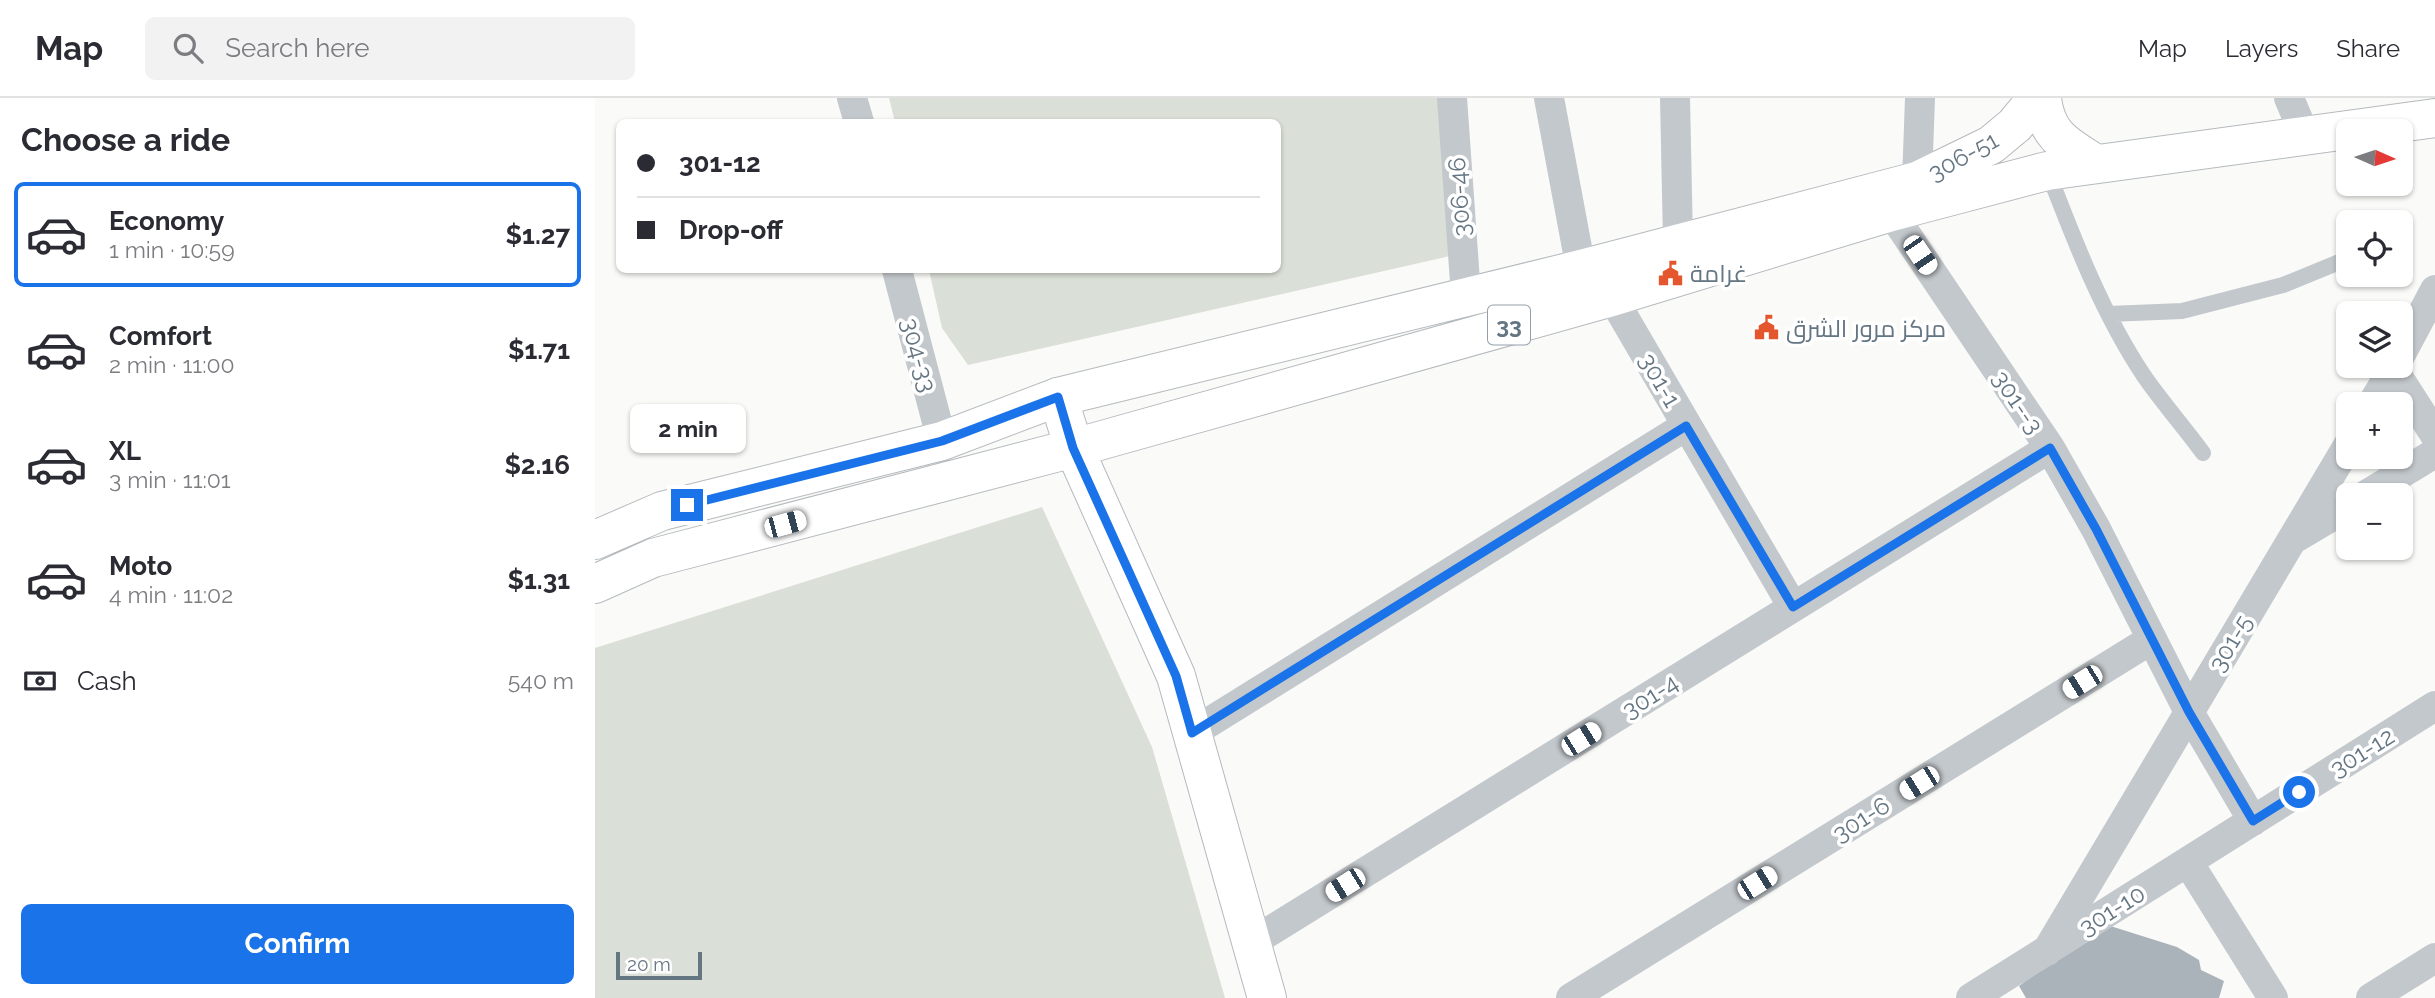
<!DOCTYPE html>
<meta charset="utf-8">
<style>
body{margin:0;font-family:Raleway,Cairo,sans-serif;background:#f2f2f3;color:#2b2b33;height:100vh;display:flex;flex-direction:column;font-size:26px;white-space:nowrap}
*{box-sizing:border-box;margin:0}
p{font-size:23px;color:#7c7c81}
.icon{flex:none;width:38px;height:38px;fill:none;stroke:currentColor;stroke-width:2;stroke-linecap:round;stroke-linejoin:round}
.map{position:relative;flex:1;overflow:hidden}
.details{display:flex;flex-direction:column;background:#fff;width:595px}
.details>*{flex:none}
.guide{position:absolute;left:21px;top:21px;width:665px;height:154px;border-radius:10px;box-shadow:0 2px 5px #0004;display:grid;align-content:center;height:154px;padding:0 21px;background:#fff}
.needle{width:46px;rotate:93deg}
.fabs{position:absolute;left:1741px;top:21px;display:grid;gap:14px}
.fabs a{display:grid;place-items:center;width:77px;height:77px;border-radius:10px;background:#fff;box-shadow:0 2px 5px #0004;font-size:35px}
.scale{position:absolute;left:21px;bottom:18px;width:86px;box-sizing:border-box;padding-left:7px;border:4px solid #657683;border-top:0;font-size:19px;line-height:24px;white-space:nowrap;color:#657683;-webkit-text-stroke:5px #fff;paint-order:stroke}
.end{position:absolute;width:32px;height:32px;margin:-16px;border:9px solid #1a73e8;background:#fff;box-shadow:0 0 0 4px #fff}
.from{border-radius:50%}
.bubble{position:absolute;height:49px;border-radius:10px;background:#fff;box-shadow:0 2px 5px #0004;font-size:23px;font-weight:700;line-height:49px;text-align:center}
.car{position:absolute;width:21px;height:42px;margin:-21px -10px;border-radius:9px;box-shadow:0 0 5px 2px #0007;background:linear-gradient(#fff 24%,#345 0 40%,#fff 0 76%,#345 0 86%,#fff 0)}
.guide b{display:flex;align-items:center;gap:24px;height:66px;font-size:26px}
.guide b+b{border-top:2px solid #e1e1e2}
.guide i{width:18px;height:18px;background:#2b2b33}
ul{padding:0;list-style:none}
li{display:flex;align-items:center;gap:21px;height:105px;margin:0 14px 10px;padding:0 7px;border:4px solid transparent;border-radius:10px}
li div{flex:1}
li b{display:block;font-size:26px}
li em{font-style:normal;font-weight:700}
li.on{border-color:#1a73e8}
li>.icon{width:63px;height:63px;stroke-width:1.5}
h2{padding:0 21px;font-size:32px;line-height:84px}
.pay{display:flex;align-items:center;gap:18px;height:77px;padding:0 21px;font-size:26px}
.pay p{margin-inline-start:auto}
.action{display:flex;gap:14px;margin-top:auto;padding:14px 21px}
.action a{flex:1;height:80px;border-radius:10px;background:#1a73e8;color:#fff;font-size:28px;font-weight:700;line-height:80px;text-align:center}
header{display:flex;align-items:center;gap:42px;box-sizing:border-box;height:98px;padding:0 35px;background:#fff;border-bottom:2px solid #e1e1e2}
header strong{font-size:33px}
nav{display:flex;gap:38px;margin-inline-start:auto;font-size:24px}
.search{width:490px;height:63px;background:#f2f2f3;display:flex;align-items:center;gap:18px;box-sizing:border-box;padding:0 24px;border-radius:10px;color:#7c7c81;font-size:26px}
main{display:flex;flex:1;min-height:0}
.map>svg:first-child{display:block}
</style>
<header>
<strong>Map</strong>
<div class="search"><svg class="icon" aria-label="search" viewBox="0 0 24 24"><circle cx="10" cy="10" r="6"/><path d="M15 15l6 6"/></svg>Search here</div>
<nav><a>Map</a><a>Layers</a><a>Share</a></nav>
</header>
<main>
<section class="details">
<h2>Choose a ride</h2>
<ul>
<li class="on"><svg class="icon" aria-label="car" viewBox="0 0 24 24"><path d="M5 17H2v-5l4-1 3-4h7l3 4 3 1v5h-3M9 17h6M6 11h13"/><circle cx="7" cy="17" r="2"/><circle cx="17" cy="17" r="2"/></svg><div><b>Economy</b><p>1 min · 10:59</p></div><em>$1.27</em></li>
<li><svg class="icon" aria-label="car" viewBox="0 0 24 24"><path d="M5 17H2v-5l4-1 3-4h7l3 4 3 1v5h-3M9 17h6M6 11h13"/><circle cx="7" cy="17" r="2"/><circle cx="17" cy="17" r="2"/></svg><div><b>Comfort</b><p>2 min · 11:00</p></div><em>$1.71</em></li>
<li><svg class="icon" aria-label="car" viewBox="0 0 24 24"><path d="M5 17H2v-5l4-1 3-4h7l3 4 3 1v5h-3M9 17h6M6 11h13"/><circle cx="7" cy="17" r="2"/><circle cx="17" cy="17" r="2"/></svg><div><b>XL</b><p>3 min · 11:01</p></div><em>$2.16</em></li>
<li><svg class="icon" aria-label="car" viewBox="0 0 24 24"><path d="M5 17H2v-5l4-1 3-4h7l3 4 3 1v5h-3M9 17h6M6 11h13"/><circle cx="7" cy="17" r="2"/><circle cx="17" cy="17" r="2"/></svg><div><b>Moto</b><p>4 min · 11:02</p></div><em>$1.31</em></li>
</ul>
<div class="pay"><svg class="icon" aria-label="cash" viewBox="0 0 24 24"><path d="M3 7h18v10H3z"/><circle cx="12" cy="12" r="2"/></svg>Cash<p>540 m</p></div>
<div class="action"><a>Confirm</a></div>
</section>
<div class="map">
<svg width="1840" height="900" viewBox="0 0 1840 900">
<rect width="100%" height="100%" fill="#fafaf8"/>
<path fill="#dadfd7" d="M 294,0 L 849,0 L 864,156 L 373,267 L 347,230 L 334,172 L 682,172 L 682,24 L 300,24 Z
M 447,409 L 557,649 L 630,900 L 0,900 L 0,550 Z"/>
<path fill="#aab3b9" d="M 1509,826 L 1582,849 L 1604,862 L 1606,872 L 1629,883 L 1624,900 L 1431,900 L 1424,888 Z"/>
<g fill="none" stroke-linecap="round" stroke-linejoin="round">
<defs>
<path id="secondary" d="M 463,299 L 479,350 L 581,578 L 672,900"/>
<path id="primary" d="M 1447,0 C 1451,38 1471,47 1501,66
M 0,442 L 67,413 L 347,343 L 463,299 L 986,171 L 1322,83 L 1396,47 L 1420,27 L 1442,0
M 0,486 L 58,460 L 479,350 L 1017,199 L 1296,114 L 1452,73 L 1840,20"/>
</defs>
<use href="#secondary" stroke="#b3babf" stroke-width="40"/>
<use href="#primary" stroke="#b5babe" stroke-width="40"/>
<path stroke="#c3c8cc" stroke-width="16" d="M 1453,74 C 1480,144 1507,215 1549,278 C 1567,304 1589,329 1608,355
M 1514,216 L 1587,213 L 1688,187 L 1754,160"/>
<path stroke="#c3c8cc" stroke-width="30" d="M 257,0 L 264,24
M 857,0 L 871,198
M 954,0 L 986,171
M 1080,0 L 1083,143
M 1694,0 L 1710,38
M 1322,83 L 1325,0
M 1296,114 L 1455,350 L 1501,431 L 1594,614 L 1658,723
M 302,172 L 347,343
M 1017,199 L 1198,509
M 1806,256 L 1840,192
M 1798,271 L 1840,337
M 1777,306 L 1800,268
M 1771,397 L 1840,355
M 1700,440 L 1754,408
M 597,635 L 1091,328
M 1593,764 L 1678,900
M 656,845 L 1455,350
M 1452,853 L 1754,346
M 976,900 L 1557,541
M 1376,900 L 1840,608
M 1776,900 L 1840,860"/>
<use href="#secondary" stroke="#fff" stroke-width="38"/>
<use href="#primary" stroke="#fff" stroke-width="38"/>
</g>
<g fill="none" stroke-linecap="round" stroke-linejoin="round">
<path stroke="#1a73e8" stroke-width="9" d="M 92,407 L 347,343 L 463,299 L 478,350 L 581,578 L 597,635 L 1091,328 L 1198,509 L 1455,350 L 1501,431 L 1594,614 L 1658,723 L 1704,694"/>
</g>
<defs>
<symbol id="civic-bare" viewBox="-9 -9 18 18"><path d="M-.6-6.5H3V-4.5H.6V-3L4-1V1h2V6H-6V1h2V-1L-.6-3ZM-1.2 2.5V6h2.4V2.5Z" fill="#e4572e" stroke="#fff" stroke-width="2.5" paint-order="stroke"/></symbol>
</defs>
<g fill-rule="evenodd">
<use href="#civic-bare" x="1058" y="158" width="35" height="35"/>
<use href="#civic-bare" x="1154" y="212" width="35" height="35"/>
</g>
<g text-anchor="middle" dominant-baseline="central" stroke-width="7" stroke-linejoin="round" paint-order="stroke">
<rect fill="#fff" stroke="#939fa8" stroke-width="2" x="893" y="207.5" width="42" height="39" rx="5"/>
<g font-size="23" font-weight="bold" fill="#657683">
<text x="914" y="227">33</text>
</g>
<g font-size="24" fill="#657683" stroke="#fff">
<text transform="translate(1368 58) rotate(-29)">306-51</text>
<text transform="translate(864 99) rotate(-94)">306-46</text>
<text transform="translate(324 257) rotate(75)">304-33</text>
<text transform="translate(1065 282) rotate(60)">301-1</text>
<text transform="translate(1423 304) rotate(56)">301--3</text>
<text transform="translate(1635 545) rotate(-59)">301-5</text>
<text transform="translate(1055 598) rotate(-32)">301-4</text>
<text transform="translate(1767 654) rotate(-32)">301-12</text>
<text transform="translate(1266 721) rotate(-32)">301-6</text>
<text transform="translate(1517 812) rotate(-32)">301-10</text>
</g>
<g font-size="24" fill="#657683" stroke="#fff" text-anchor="start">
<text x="1095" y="175">غرامة</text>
<text x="1191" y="230">مرکز مرور الشرق</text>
</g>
</g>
</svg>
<div class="fabs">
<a><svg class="needle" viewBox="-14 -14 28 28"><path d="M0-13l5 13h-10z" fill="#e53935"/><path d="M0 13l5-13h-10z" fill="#7c7c81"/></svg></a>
<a><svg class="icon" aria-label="locate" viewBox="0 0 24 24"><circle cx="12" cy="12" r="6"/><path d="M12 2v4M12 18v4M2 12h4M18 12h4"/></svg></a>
<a><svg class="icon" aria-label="layers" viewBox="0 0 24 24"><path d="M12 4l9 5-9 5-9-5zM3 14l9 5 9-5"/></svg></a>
<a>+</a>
<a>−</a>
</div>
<div class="scale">20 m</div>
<i class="end from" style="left:1704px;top:694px"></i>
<i class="end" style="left:92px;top:407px"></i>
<div class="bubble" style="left:35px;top:306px;width:116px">2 min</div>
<i class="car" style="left:1325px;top:157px;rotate:146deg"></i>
<i class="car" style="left:190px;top:426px;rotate:75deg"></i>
<i class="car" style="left:1487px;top:584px;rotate:238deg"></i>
<i class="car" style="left:986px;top:641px;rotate:58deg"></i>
<i class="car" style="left:1324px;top:685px;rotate:238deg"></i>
<i class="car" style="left:1162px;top:785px;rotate:58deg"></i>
<i class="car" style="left:750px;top:787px;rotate:238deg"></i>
<div class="guide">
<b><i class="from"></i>301-12</b>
<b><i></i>Drop-off</b>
</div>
</div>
</main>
